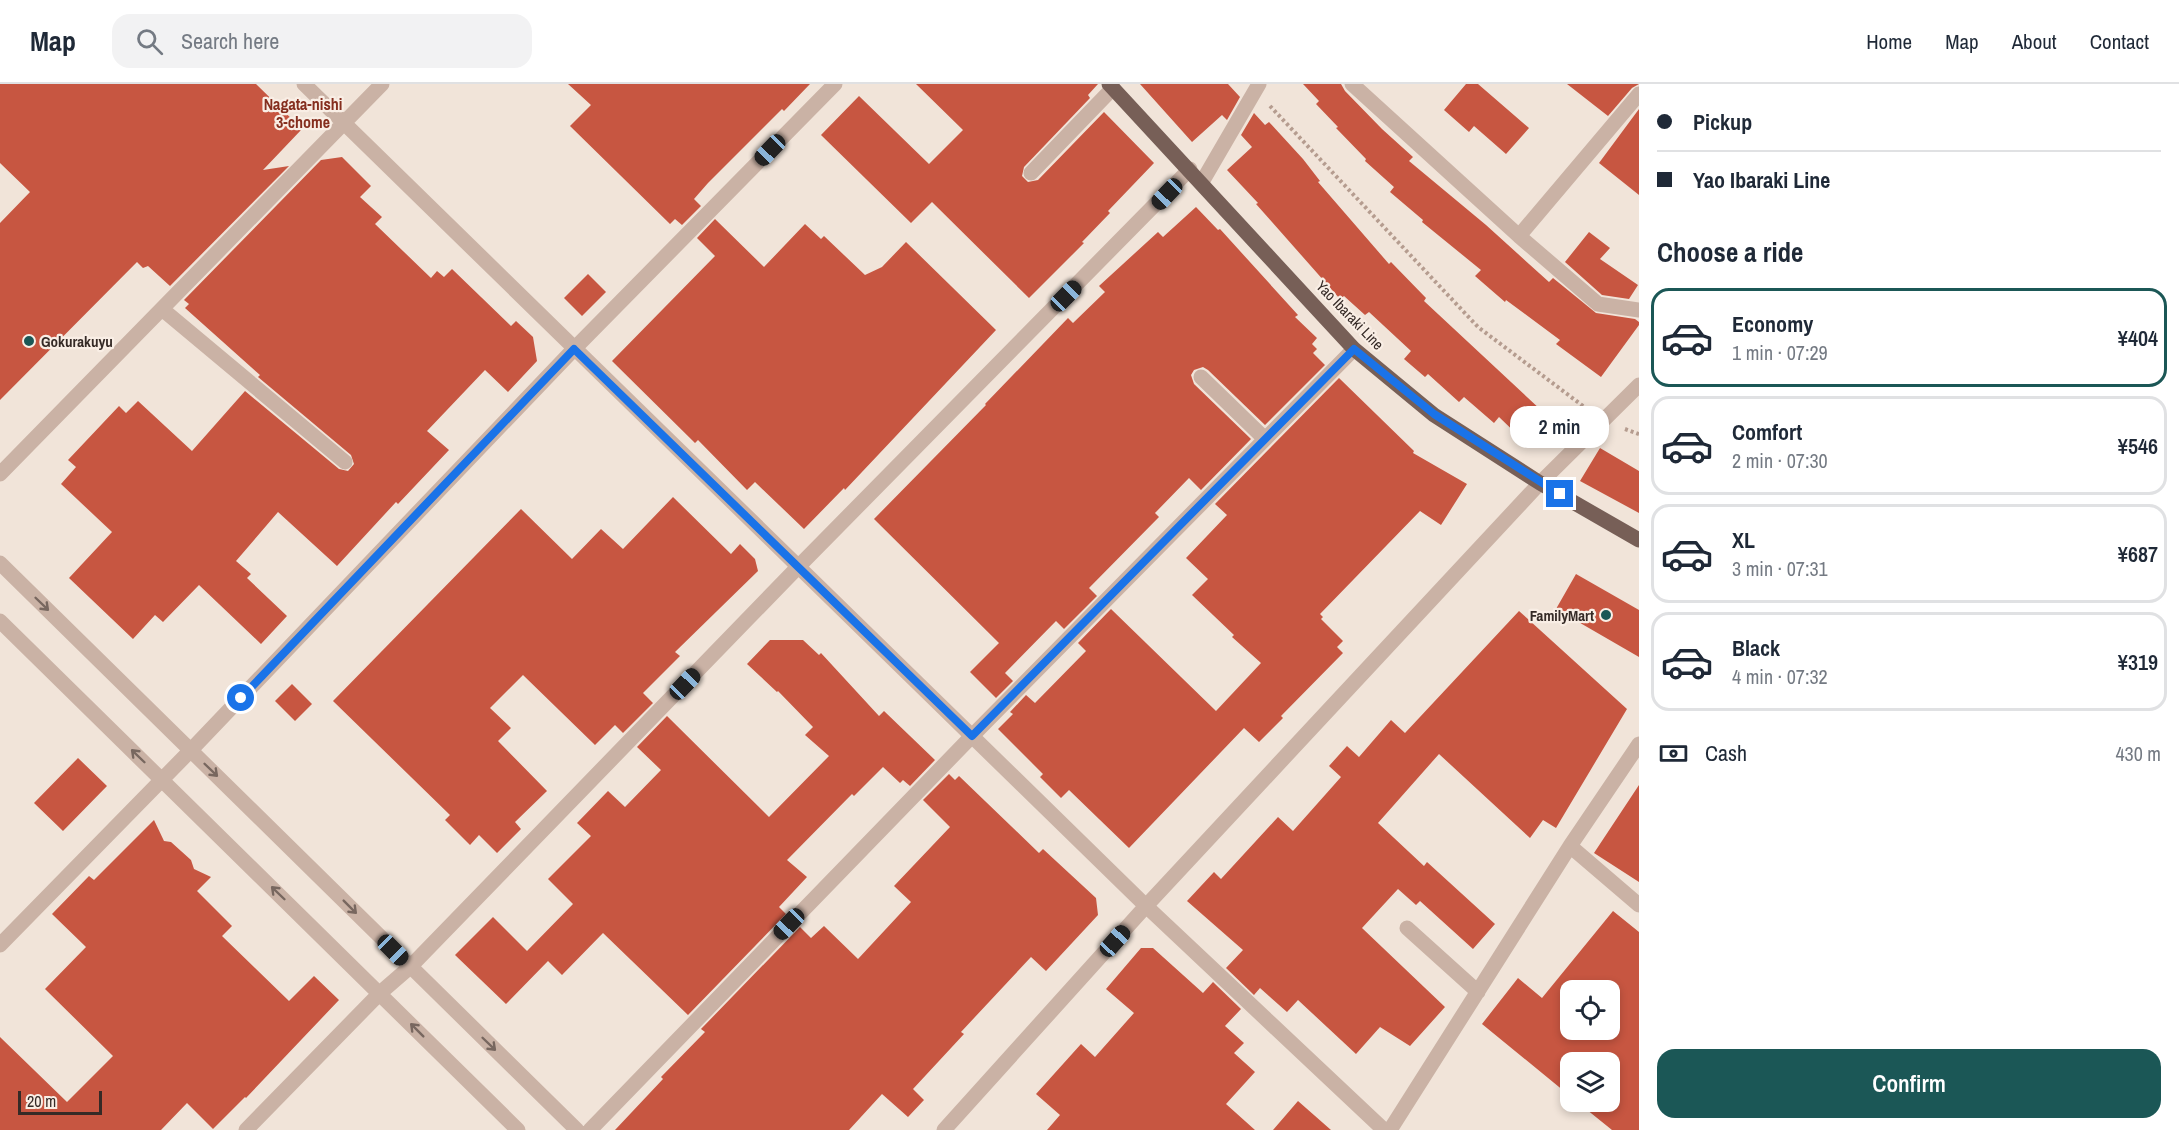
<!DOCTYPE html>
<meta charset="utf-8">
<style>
body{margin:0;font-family:"Archivo Narrow",sans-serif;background:#f2f2f3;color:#1f2937;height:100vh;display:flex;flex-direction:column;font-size:22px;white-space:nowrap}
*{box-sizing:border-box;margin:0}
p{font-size:20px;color:#747a83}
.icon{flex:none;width:33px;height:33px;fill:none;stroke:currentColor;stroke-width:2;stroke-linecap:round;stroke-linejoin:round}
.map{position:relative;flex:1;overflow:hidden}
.panel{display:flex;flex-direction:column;background:#fff;width:540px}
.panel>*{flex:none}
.banner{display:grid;align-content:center;height:132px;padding:0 18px;background:#fff}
.tools{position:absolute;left:1560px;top:896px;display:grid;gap:12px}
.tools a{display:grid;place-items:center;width:60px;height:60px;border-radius:12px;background:#fff;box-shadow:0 3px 9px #0003;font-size:30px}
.scale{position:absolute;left:18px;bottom:15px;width:84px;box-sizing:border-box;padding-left:6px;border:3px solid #352a26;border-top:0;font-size:16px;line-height:21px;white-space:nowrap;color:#352a26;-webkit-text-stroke:4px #f9eee5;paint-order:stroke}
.end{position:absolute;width:27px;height:27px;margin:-14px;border:8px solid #1a73e8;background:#fff;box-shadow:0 0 0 3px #fff}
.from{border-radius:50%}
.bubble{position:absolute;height:42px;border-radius:18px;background:#fff;box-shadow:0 3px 9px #0003;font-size:20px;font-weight:600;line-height:42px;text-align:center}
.car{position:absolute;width:18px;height:36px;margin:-18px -9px;border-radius:8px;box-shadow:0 0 4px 2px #0007;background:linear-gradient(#222 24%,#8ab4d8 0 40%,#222 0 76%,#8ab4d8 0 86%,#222 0)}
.banner b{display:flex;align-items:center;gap:21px;height:57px;font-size:22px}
.banner b+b{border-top:2px solid #e0e1e3}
.banner i{width:15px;height:15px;background:#1f2937}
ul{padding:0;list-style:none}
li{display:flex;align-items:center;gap:18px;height:99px;margin:0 12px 9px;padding:0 6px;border:3px solid #e0e1e3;border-radius:18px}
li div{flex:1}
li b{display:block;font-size:22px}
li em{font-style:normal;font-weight:600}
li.selected{border-color:#1b5756}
li>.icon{width:54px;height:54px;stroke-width:1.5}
h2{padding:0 18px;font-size:27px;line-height:72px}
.pay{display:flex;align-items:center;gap:15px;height:66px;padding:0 18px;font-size:22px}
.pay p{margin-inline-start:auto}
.action{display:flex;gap:12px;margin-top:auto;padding:12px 18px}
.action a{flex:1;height:69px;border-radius:18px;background:#1b5756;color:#fff;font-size:24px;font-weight:600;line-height:69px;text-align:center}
header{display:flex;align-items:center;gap:36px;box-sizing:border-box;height:84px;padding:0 30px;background:#fff;border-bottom:2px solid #e0e1e3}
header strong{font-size:28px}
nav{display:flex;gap:33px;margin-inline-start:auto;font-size:21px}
.search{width:420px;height:54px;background:#f2f2f3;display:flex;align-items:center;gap:15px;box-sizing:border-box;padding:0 21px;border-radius:18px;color:#747a83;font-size:22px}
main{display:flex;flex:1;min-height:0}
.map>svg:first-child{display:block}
</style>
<header>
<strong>Map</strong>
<div class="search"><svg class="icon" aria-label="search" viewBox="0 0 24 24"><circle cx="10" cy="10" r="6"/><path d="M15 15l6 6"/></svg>Search here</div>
<nav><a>Home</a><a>Map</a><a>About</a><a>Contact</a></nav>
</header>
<main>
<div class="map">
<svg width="1639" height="1046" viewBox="0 0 1639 1046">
<rect width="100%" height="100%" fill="#f1e4d9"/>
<path fill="#c75641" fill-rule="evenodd" d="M 0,0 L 256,0 L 302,45 L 263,86 L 289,82 L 170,202 L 148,182 L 143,184 L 137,178 L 0,316 L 0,139 L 30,108 L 0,79 Z
M 568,0 L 810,0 L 784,27 L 782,25 L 708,99 L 694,115 L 701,122 L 682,141 L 675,135 L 670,140 L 570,42 L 591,21 Z
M 916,0 L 1098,0 L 1088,11 L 1090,14 L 1024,83 L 1022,92 L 1028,98 L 1038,96 L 1104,28 L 1154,79 L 1108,127 L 1110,129 L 1082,158 L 1084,159 L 1029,214 L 932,118 L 911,139 L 821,51 L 859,12 L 929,80 L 963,46 Z
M 1140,0 L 1228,0 L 1240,13 L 1227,36 L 1222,31 L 1192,58 Z
M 1303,0 L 1341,0 L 1345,7 L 1382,45 L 1413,73 L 1409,77 L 1486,141 L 1549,198 L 1553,194 L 1596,229 L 1635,235 L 1639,238 L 1639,241 L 1601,293 L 1556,260 L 1560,256 L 1506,216 L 1505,218 L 1475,192 L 1481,186 L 1422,138 L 1423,136 L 1390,108 L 1394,103 L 1365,77 L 1366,75 L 1336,44 L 1338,43 L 1316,20 L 1319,17 Z
M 1466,0 L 1478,0 L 1529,44 L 1506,70 L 1474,42 L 1469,48 L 1444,26 Z
M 1567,0 L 1639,0 L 1632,4 L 1608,32 Z
M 1639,25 L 1639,111 L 1599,79 Z
M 1254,29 L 1265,41 L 1269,38 L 1303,75 L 1320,97 L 1318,98 L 1389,180 L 1391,178 L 1426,214 L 1424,217 L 1556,340 L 1540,356 L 1537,353 L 1533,358 L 1529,354 L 1525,358 L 1499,333 L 1494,339 L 1464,313 L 1459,318 L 1428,290 L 1425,293 L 1404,275 L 1411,267 L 1369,228 L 1365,231 L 1344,212 L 1340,215 L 1272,138 L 1256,120 L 1258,119 L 1227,86 L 1252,63 L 1241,51 Z
M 342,73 L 371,102 L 360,113 L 382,133 L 375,140 L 431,194 L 437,187 L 444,193 L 452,185 L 511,242 L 516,237 L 533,253 L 537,277 L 508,308 L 485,286 L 427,347 L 449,366 L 398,420 L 396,418 L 337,482 L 278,428 L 236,477 L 251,490 L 247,494 L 287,532 L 261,560 L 199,501 L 163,538 L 155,531 L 133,555 L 69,494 L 112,448 L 61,400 L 76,383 L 68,376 L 119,322 L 126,329 L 138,317 L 192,367 L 245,307 L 339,385 L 348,387 L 354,380 L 351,371 L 258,293 L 260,291 L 185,224 L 189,220 L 184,216 L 321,76 Z
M 1196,123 L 1218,146 L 1220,145 L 1298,231 L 1295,233 L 1317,254 L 1312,260 L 1317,265 L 1313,269 L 1325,281 L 1265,341 L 1208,286 L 1203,283 L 1194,286 L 1191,291 L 1194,300 L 1251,355 L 1201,406 L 1189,394 L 1155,429 L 1159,433 L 1089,504 L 1097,512 L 1064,545 L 1056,537 L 1005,589 L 1013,597 L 996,614 L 970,588 L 999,559 L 874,435 L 986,321 L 985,320 L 1068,234 L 1073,239 L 1105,208 L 1099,202 L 1158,148 L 1163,153 Z
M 715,135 L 764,183 L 805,140 L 821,155 L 824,152 L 865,191 L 882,183 L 906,158 L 996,246 L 845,406 L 844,404 L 804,445 L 755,398 L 747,406 L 698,356 L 695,359 L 612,277 L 715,172 L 697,154 Z
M 1589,148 L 1610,164 L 1600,175 L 1638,201 L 1629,215 L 1602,211 L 1565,178 Z
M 588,190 L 606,208 L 582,232 L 564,214 Z
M 1339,294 L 1414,367 L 1413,369 L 1467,400 L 1441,441 L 1420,427 L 1320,530 L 1323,533 L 1321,535 L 1343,557 L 1337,563 L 1343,569 L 1281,632 L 1283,634 L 1259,658 L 1244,644 L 1129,764 L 1069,706 L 1061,714 L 1040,693 L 1043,690 L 998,645 L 1013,630 L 1010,628 L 1026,611 L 1035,619 L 1086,567 L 1078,559 L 1111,525 L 1216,627 L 1261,579 L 1232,553 L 1234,551 L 1192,511 L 1208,495 L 1186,474 L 1227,431 L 1215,420 Z
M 1600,364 L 1639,387 L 1639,429 L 1580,397 Z
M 673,413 L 731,470 L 740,460 L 755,475 L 758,487 L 675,568 L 680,572 L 643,609 L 653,619 L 623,649 L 615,641 L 595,661 L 523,591 L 490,624 L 511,644 L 498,657 L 547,707 L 515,738 L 521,745 L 497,769 L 479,751 L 470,761 L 445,736 L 450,731 L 333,617 L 521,425 L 572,475 L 601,445 L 623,465 Z
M 1576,490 L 1639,526 L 1639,573 L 1556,525 Z
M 1519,527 L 1627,625 L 1556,744 L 1543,736 L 1530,754 L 1439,670 L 1378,739 L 1424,782 L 1427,778 L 1495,840 L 1473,865 L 1420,817 L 1416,821 L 1398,805 L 1362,844 L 1445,923 L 1410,962 L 1380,943 L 1356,970 L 1298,916 L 1287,928 L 1260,904 L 1254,911 L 1226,884 L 1243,866 L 1187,817 L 1214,788 L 1221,795 L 1278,733 L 1293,747 L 1341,693 L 1329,682 L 1347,662 L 1359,673 L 1391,636 L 1405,649 Z
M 770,556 L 803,556 L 819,571 L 821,569 L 879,632 L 884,627 L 935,676 L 910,702 L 903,696 L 900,699 L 883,683 L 854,712 L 852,710 L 787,776 L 807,793 L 779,823 L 786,830 L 688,931 L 603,849 L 562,891 L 548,877 L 506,920 L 455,871 L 493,833 L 527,867 L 573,820 L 548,795 L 591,752 L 577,739 L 608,707 L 625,723 L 661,686 L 637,663 L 667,632 L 769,733 L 829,672 L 805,651 L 813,643 L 778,607 L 777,608 L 747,580 Z
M 292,600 L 312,620 L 295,637 L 275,617 Z
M 78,674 L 107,702 L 63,747 L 34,719 Z
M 949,690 L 955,696 L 959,692 L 1039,769 L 1043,765 L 1096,814 L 1098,831 L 1046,887 L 1031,873 L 961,948 L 964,950 L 913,1005 L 924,1016 L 908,1033 L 882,1010 L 849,1046 L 615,1046 L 663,995 L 661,993 L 705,948 L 701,945 L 800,843 L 811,854 L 824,842 L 858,875 L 911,818 L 894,802 L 950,743 L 923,716 Z
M 1639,701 L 1639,798 L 1594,769 Z
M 154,736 L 164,757 L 171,758 L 191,776 L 194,785 L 211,793 L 197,807 L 232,842 L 222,852 L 289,917 L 314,892 L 339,916 L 246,1014 L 245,1013 L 213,1045 L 187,1019 L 161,1046 L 0,1046 L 0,953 L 67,1018 L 113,972 L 45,905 L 86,863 L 52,830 L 89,792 L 94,796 Z
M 1613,827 L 1639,848 L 1639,1046 L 1612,1046 L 1576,1017 L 1610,1017 L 1610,978 L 1570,978 L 1570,1012 L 1482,940 L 1518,894 L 1542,914 ZM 1570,906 L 1610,906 L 1610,945 L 1570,945 Z
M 1141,864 L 1153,864 L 1203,909 L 1213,898 L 1241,925 L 1225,942 L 1244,959 L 1234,969 L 1255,988 L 1226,1020 L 1255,1046 L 1047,1046 L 1060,1031 L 1036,1010 L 1081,960 L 1095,973 L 1134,929 L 1106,905 Z
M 1298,1017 L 1331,1046 L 1273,1046 Z"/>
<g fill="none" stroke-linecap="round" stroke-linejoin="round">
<path stroke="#b59c8f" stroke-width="4" stroke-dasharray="3 3" stroke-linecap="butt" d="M 1270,22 L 1478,243 L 1587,325
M 1625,345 L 1639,350"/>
<path stroke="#cab2a5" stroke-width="15" d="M 304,0 L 1146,822 L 1384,1046
M 1352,0 L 1519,152 L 1598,220 L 1639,226
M 1031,89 L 1113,4
M 1202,98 L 1259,0
M 1519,152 L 1639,10
M 162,225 L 345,378
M 1201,293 L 1265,355
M 0,390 L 382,0
M 0,479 L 577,1046
M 0,537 L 518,1046
M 1570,762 L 1639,821
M 1407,844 L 1478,908
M 0,861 L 191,666 L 574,265 L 835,0
M 246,1046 L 380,909 L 410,883 L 798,483 L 1190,85
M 590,1046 L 972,652 L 1354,265
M 944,1046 L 1146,822 L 1540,399 L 1639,301
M 1390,1046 L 1570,762 L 1639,660"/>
<path stroke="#775f57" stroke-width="15" d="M 1109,0 L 1354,265 L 1434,331 L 1540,399 L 1639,456"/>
</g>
<defs><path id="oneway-shaft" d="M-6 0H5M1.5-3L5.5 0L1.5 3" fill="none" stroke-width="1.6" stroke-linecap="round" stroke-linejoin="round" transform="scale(1.5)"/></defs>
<g stroke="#78675f">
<use href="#oneway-shaft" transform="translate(42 520) rotate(44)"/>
<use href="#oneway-shaft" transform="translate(138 672) rotate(-136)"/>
<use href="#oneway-shaft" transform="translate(211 686) rotate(44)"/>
<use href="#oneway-shaft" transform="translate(278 809) rotate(-136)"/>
<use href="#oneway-shaft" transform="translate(350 823) rotate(45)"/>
<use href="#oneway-shaft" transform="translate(417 946) rotate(-135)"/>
<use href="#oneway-shaft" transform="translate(489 960) rotate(44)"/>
</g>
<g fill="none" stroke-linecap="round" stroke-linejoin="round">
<path stroke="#1a73e8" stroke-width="8" d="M 241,614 L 574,265 L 972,652 L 1354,265 L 1434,330 L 1560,410"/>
</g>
<g fill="#1b5756" stroke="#f9eee5" stroke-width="2">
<circle cx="29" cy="257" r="6"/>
<circle cx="1606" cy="531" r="6"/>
</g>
<g text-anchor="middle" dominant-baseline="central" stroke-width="4.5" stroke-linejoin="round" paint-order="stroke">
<g font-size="15" fill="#352a26" stroke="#f9eee5">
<text transform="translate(1350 231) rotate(46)">Yao Ibaraki Line</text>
</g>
<g font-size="15" font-weight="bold" fill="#352a26" stroke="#f9eee5" text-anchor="start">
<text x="41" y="257">Gokurakuyu</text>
<text x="1594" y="531" text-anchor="end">FamilyMart</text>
</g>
<g font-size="16" font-weight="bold" fill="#852e1e" stroke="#f9eee5">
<text x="303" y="20">Nagata-nishi<tspan x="303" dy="18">3-chome</tspan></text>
</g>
</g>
</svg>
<div class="tools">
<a><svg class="icon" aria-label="locate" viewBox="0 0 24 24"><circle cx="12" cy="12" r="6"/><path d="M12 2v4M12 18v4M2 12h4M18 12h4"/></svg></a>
<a><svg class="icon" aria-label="layers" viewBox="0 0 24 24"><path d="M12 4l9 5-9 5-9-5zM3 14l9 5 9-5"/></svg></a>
</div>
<div class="scale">20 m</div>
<i class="end from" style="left:241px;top:614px"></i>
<i class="end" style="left:1560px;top:410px"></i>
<div class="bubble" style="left:1510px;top:322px;width:99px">2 min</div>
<i class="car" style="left:770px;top:66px;rotate:224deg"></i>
<i class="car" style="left:1167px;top:110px;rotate:224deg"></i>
<i class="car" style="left:1066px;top:212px;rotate:45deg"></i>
<i class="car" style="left:685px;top:600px;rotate:44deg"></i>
<i class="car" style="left:789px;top:840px;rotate:224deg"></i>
<i class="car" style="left:1115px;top:857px;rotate:42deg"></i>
<i class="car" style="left:393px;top:866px;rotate:135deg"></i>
</div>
<section class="panel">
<div class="banner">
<b><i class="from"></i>Pickup</b>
<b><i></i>Yao Ibaraki Line</b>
</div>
<h2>Choose a ride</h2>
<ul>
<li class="selected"><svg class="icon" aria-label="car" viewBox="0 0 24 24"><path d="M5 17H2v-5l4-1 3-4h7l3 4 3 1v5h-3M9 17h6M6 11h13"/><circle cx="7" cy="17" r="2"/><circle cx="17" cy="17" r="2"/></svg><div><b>Economy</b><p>1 min · 07:29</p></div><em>¥404</em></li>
<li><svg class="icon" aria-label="car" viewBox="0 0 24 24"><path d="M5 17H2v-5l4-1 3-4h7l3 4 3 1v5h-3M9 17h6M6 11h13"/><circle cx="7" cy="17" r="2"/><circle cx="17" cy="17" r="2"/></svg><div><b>Comfort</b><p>2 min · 07:30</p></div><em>¥546</em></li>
<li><svg class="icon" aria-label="car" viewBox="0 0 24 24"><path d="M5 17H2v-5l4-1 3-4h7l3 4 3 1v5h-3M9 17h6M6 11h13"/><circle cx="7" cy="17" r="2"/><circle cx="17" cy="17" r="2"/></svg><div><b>XL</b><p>3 min · 07:31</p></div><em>¥687</em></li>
<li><svg class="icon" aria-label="car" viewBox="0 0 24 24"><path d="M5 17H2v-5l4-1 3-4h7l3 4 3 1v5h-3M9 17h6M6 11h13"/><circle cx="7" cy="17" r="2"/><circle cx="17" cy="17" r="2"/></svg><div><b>Black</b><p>4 min · 07:32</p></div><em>¥319</em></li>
</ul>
<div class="pay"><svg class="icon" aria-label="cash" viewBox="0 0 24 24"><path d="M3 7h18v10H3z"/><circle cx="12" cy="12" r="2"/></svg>Cash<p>430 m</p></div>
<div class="action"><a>Confirm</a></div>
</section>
</main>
